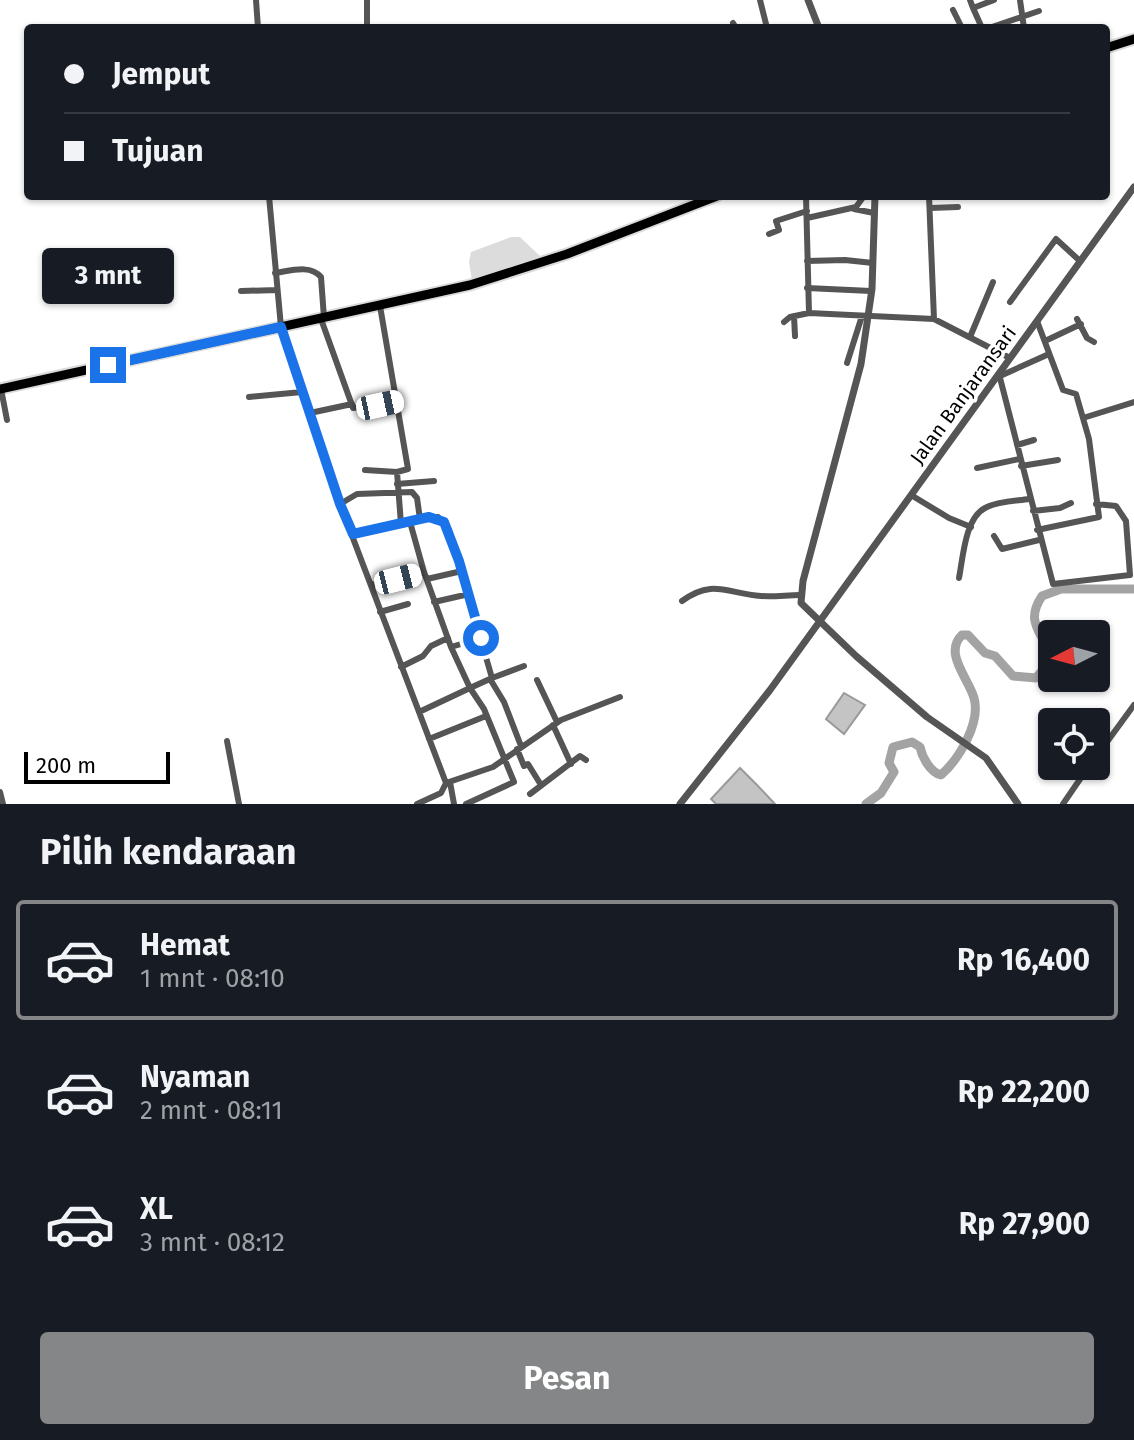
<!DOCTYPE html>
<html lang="id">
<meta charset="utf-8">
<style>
body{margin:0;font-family:"Fira Sans",sans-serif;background:#20242c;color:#f1f3f6;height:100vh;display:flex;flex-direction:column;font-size:30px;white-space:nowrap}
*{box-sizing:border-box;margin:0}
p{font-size:26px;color:#9ea1a6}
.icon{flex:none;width:44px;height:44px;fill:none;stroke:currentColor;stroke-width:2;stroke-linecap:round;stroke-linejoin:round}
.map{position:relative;height:804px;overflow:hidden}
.details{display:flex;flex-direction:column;background:#171b24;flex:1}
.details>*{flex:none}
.top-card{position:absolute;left:24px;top:24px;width:1086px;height:176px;border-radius:8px;box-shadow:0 2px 6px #0004;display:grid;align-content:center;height:176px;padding:0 40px;background:#171b24}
.needle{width:52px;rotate:264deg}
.fabs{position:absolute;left:1038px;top:620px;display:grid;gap:16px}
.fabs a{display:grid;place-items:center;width:72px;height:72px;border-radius:8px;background:#171b24;box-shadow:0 2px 6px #0004;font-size:40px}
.scale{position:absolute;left:24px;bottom:20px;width:146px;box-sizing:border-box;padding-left:8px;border:4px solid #000;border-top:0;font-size:22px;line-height:28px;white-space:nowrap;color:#000;-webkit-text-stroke:6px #fff;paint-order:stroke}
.end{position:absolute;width:36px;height:36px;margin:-18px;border:10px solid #1a73e8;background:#fff;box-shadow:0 0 0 4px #fff}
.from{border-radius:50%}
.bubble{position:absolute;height:56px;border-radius:8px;background:#171b24;box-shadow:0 2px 6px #0004;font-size:26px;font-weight:700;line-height:56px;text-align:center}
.car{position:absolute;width:24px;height:48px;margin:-24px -12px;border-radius:10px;box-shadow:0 0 6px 2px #0007;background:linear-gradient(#fff 24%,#345 0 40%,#fff 0 76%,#345 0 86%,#fff 0)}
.top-card b{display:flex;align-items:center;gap:28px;height:76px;font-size:30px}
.top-card b+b{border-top:2px solid #363941}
.top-card i{width:20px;height:20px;background:#f1f3f6}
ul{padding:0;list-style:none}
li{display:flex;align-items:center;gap:24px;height:120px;margin:0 16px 12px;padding:0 24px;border:4px solid transparent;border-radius:8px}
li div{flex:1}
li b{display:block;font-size:30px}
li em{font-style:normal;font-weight:700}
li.selected{border-color:#858687}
li>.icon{width:72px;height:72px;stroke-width:1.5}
h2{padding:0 40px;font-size:36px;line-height:96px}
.cta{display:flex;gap:16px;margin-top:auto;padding:16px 40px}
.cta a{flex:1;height:92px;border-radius:8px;background:#858687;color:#fff;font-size:32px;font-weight:700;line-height:92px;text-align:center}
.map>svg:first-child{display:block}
</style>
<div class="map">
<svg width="1134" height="804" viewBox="0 0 1134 804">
<rect width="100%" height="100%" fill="#fff"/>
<path fill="#dcdcdc" d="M 511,237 L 520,237 L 540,256 L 472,280 L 469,262 L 471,252 Z"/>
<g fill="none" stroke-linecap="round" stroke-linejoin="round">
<path stroke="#a3a3a3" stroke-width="9" d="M 866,804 L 881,793 L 894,772 L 889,763 L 893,747 L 912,742 L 920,747 C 922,757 930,772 941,775 C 959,759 981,723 974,698 C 969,679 943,653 962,635 L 968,635 L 985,653 L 995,656 L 1013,676 L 1036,678 L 1050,661 C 1048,634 1022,626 1042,596 L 1061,589 L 1134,589"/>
</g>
<path fill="#c4c4c4" stroke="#999" stroke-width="2" d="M 844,693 L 865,705 L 844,734 L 826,719 Z
M 740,768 L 757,785 L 775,804 L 716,804 L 711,799 Z"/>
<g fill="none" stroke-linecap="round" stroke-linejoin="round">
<defs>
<path id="primary" d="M 1106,48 L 1134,39
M 0,389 L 470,285 L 567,254 L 717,196"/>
</defs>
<use href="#primary" stroke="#dbdbdb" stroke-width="13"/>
<path stroke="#555" stroke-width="6" d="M 256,0 L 258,28
M 367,0 L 367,28
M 760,0 L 767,28
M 970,0 L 973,8 L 994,0
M 1020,0 L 1024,28
M 973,8 L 982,28
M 953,10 L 962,28
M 733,23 L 736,28
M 989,28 L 1039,11
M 237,196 L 238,196
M 269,196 L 281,327 L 340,504 L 446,783 L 441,793 L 417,804
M 806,196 L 809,313 L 934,319 L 1010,358
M 929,196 L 934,319
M 930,208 L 958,207
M 854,209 L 874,213
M 807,218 L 856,207 L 864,196
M 769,234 L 779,230 L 776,221 L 807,211
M 807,261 L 845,260 L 873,263
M 275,273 C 290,271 310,264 321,277 L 324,318
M 807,288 L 871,291
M 241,291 L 277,290
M 1010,302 L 1056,239 L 1080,261
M 794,316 L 795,336
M 321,319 L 353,408 L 398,401
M 1077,319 L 1087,338 L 1094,342
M 784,322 L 790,317 L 809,313
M 970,337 L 993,282
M 1045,341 L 1081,324
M 847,363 L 862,316
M 999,374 L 1053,584 L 1130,575 L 1126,521 L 1116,506 L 1096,504
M 1000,376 L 1049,354
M 1,389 L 7,420
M 249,397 L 302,392
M 310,413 L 352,404
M 1083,418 L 1134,402
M 1017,445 L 1034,440
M 1021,466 L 1058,460
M 977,468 L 1019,459
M 365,470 L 397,472 L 408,469 L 380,306
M 397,472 L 401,524
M 397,484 L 434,481
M 911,495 L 949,518 L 971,527
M 340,504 L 357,494 L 412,492 L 417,498 L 420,519
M 1033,511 L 1060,508 L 1071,503
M 410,522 L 424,572
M 1037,530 L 1099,517 L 1089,439 L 1076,394 L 1063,390 L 1037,321
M 353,534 L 429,517 L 438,517 L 449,530 L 492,678 L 470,688 L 484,709 L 514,782 L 466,804
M 994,536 L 1002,549 L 1039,540
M 959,578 C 963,558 965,518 985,508 C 998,501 1016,501 1029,499
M 427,579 L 462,571
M 372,585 L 424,572 L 451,647 L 470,688 L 419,712
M 682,601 C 713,578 728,594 761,596 C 774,597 787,595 800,595
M 434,602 L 469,594
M 380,612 L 408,604
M 451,647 L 481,638
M 401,667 L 423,656 L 431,646 L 448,638
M 492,678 L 524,666
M 490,679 L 504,702 L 521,746
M 537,680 L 557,722
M 553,725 L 571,764
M 429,739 L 486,716
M 227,741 L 239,804
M 517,749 L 524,766 L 528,764 L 541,785
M 1096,757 L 1134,705
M 450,782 L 454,804
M 446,783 L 493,767 L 561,720 L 620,697
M 0,792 L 3,804
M 530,794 L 580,756 L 586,760
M 1063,804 L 1089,766"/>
<path stroke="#555" stroke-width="7" d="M 808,0 L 819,28
M 875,196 L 872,289 L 861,364 L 803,581 L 801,603 L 856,656 L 927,717 L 986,758 L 1018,804
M 680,804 L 770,690 L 1134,187"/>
<use href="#primary" stroke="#000" stroke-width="9"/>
</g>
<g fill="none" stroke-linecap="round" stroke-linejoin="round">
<path stroke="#1a73e8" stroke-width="10" d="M 108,365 L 281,327 L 340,504 L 353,534 L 429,517 L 444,522 L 459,561 L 481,638"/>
</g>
<g text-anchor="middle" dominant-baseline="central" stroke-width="7" stroke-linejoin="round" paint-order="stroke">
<g font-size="20" fill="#000" stroke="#fff">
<text transform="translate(963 395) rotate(-54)">Jalan Banjaransari</text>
</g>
</g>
</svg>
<div class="fabs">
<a><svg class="needle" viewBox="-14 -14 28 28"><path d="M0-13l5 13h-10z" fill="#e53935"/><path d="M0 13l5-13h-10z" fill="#9ea1a6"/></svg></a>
<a><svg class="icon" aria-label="locate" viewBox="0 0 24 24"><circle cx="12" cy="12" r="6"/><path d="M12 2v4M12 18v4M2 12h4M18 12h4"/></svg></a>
</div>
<div class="scale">200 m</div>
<i class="end from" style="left:481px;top:638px"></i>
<i class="end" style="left:108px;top:365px"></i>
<div class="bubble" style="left:42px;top:248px;width:132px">3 mnt</div>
<i class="car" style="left:380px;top:405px;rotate:78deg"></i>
<i class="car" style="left:398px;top:579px;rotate:76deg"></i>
<div class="top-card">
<b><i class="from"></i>Jemput</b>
<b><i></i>Tujuan</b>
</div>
</div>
<section class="details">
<h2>Pilih kendaraan</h2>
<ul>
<li class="selected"><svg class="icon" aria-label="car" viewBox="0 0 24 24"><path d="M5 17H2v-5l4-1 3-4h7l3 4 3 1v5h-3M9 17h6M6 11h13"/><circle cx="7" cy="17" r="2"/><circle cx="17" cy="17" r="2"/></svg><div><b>Hemat</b><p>1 mnt · 08:10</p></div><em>Rp 16,400</em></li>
<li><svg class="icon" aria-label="car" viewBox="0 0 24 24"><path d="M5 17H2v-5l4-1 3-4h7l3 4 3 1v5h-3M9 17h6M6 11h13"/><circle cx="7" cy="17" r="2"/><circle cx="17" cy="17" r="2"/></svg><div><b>Nyaman</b><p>2 mnt · 08:11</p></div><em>Rp 22,200</em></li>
<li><svg class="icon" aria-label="car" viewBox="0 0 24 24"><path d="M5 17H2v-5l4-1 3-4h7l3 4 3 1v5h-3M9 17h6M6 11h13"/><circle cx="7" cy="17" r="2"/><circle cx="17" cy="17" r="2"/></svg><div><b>XL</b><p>3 mnt · 08:12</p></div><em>Rp 27,900</em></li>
</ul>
<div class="cta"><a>Pesan</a></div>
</section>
